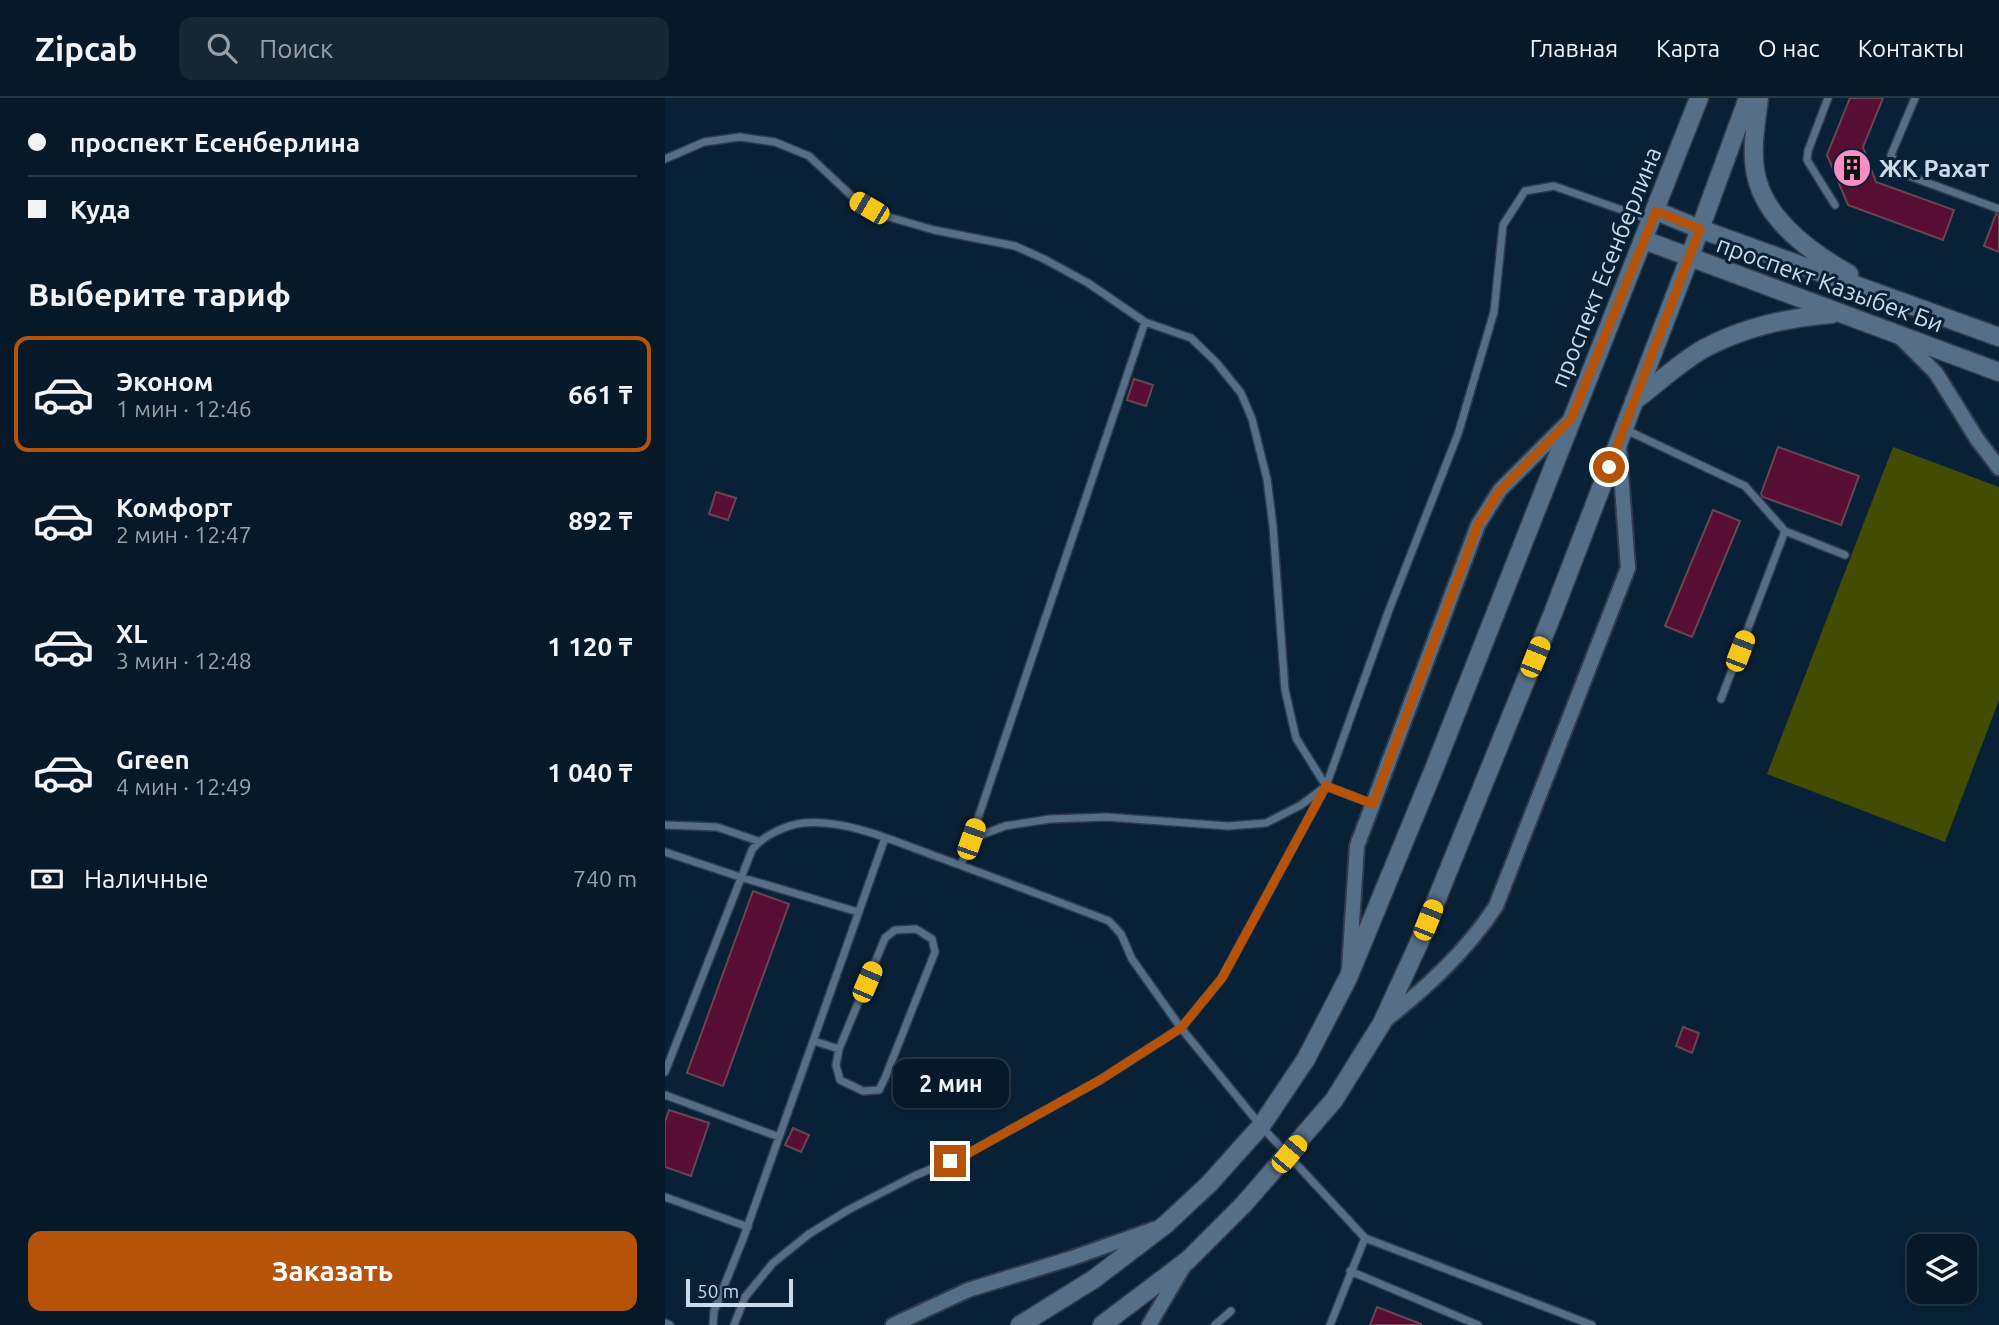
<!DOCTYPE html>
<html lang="ru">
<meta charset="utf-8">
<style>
body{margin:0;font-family:Ubuntu,sans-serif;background:#152634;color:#f1f3f6;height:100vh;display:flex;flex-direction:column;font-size:26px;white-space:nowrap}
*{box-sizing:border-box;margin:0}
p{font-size:23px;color:#98a0a8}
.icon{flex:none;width:38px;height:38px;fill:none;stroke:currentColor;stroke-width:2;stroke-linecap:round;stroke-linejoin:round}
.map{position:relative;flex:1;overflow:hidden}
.panel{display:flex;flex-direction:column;background:#071928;width:665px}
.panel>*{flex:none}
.hud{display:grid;align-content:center;height:154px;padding:0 28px;background:#071928}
.controls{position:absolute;left:1242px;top:1136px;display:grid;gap:14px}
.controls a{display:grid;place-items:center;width:70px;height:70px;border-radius:14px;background:#071928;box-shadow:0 4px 10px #0003,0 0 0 2px #283845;font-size:35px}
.scale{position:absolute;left:21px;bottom:18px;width:107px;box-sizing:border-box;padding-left:7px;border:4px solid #ccdbe9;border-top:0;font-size:19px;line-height:24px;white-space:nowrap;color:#ccdbe9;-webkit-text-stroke:5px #092136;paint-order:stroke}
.end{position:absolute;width:32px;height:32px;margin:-16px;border:9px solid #b45309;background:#fff;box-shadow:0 0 0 4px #fff}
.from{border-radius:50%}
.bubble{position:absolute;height:49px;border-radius:14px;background:#071928;box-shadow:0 4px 10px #0003,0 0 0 2px #283845;font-size:23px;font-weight:600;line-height:49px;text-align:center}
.car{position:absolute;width:21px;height:42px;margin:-21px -10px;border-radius:9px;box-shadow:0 0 5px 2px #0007;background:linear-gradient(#f5c518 24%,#345 0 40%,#f5c518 0 76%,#345 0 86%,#f5c518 0)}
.hud b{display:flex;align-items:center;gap:24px;height:66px;font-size:26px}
.hud b+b{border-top:2px solid #283845}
.hud i{width:18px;height:18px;background:#f1f3f6}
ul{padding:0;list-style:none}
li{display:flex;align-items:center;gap:21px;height:116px;margin:0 14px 10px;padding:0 14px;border:4px solid transparent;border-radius:14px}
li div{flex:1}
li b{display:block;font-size:26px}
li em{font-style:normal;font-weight:600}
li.on{border-color:#b45309}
li>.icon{width:63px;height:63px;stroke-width:1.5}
h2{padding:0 28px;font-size:32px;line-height:84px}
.pay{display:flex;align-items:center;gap:18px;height:77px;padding:0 28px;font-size:26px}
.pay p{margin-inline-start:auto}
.cta{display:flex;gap:14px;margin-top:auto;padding:14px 28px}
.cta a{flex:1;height:80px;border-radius:14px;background:#b45309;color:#fff;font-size:28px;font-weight:600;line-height:80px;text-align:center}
header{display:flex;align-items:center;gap:42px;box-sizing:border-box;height:98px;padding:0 35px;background:#071928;border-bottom:2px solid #283845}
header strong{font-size:33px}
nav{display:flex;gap:38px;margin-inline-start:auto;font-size:24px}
.search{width:490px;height:63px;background:#152634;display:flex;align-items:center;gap:18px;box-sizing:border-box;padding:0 24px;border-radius:14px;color:#98a0a8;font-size:26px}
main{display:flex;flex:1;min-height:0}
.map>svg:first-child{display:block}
</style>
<header>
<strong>Zipcab</strong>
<div class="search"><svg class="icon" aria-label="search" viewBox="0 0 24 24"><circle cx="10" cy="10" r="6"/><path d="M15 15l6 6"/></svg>Поиск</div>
<nav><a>Главная</a><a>Карта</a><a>О нас</a><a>Контакты</a></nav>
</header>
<main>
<section class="panel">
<div class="hud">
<b><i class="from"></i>проспект Есенберлина</b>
<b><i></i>Куда</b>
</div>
<h2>Выберите тариф</h2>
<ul>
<li class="on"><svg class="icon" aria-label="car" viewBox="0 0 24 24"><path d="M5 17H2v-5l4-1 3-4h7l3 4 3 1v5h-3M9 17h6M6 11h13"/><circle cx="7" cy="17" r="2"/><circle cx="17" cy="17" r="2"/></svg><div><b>Эконом</b><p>1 мин · 12:46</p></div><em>661 ₸</em></li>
<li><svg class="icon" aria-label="car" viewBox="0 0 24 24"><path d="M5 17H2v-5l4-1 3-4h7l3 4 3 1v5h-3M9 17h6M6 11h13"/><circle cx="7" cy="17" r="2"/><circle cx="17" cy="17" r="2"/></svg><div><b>Комфорт</b><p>2 мин · 12:47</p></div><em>892 ₸</em></li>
<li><svg class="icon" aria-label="car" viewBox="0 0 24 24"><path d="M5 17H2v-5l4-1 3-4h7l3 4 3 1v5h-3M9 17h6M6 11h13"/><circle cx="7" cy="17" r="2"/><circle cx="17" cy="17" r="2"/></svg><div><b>XL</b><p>3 мин · 12:48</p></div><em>1 120 ₸</em></li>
<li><svg class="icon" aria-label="car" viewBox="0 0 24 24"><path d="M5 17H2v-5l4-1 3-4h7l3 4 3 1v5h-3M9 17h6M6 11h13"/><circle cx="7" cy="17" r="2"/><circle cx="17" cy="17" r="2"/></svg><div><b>Green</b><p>4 мин · 12:49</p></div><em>1 040 ₸</em></li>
</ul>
<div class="pay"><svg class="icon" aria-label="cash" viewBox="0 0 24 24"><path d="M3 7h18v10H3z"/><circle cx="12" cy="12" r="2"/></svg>Наличные<p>740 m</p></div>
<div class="cta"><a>Заказать</a></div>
</section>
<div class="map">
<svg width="1334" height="1227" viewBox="0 0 1334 1227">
<rect width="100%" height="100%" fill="#092136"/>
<path fill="#424c03" d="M 1228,349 L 1334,389 L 1334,602 L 1280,744 L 1102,676 Z"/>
<path fill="#580d34" stroke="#674552" stroke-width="2" d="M 1185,0 L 1218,0 L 1198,49 L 1211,84 L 1289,112 L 1278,142 L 1183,107 L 1162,57 Z
M 1331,116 L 1334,117 L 1334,154 L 1319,148 Z
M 469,281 L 488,287 L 481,308 L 462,302 Z
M 1113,349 L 1194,378 L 1176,427 L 1098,399 L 1096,396 Z
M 51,394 L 71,400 L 63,422 L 44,416 Z
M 1048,412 L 1075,423 L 1027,539 L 1000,528 Z
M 88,793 L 124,806 L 58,988 L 22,975 Z
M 1018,929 L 1034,935 L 1027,955 L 1011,948 Z
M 4,1012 L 44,1025 L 26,1078 L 0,1069 L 0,1024 Z
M 128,1030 L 144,1037 L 136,1054 L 120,1047 Z
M 712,1209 L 756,1226 L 756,1227 L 705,1227 Z"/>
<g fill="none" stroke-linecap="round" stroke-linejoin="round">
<defs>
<path id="service" d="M 1163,0 L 1143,53 L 1142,62 L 1170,107
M 1250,0 L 1226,57 L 1236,75 L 1334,111
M 0,61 L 39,44 L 75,39 L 110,44 L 144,58 L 191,102 L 217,117 L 269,132 L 350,148 L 379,161 L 423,185 L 480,224 L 526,240 L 551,264 L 576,295 L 587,321 L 602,381 L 608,428 L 620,592 L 631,640 L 661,688
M 959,331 L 1080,388 L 1120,433 L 1056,601
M 1120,433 L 1180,457
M 0,727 L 52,729 L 93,743
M 306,741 L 480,224
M 0,754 L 75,779 L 193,814
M 296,767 L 306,741 L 340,728 L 385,721 L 442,719 L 563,728 L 601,725 L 636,707 L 661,688 L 708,706
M 251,831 L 267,841 L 270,854 L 220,980 L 214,992 L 198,993 L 175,982 L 171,967 L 174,951 L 220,840 L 230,832 Z
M 149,943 L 174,951
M 0,974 L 87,752 C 97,738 121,727 138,725 C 183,721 231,744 273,759 C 330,780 387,801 444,823 L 456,836 L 467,861 L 516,930 L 596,1028 L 700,1140 L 665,1227
M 0,997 L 114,1039
M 0,1099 L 83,1129
M 700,1140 L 927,1227
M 685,1173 L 813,1227
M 0,1225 L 5,1227
M 48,1227 L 49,1213 L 78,1141 L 220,740
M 69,1227 L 80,1199 L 108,1165 L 144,1136 L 183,1112 L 249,1078 L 302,1056 L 435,982 L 516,930 L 557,880 L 661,688 L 724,512 L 793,336 L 829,214 L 838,127 L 860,93 L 889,88 L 985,122
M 550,1227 L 566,1213"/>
<path id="minor" d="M 1234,238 L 1271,275 L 1312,341 L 1334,370
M 684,871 L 692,748 L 813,427 L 835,392 L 905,322
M 718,924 C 761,890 801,854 831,808 L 963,470 L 954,348
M 228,1227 L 303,1192 L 407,1160 L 489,1131
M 484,1227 L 519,1168"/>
<path id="tertiary" d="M 1094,0 C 1091,26 1085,55 1092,81 C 1103,124 1147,155 1184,176
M 991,113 L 1035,131 L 1334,239
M 979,142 L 1334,274
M 969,303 C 992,286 1014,265 1038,251 C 1079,229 1121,220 1167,216
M 355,1227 L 429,1181 L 500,1127 L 544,1086 L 596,1028 L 641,961 L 683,880 L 769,671 L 1034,0
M 437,1227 L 523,1162 L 579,1106 L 669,1002 L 717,925 L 753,847 L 888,515 L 1024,161 L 1083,0"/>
</defs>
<use href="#service" stroke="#313b4d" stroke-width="10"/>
<use href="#minor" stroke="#313b4d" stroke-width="18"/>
<use href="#tertiary" stroke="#313b4d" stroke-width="21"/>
<use href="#service" stroke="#556f88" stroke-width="7"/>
<use href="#minor" stroke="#556f88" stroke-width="14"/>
<use href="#tertiary" stroke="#556f88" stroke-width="18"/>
</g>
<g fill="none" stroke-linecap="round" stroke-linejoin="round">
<path stroke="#b45309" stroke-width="9" d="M 285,1063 L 302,1056 L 435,982 L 516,930 L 557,880 L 661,688 L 708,706 L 813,427 L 835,392 L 906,321 L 991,113 L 1035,131 L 944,369"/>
</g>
<defs>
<symbol id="building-disc" viewBox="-11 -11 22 22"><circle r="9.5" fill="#fa8fc8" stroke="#092136"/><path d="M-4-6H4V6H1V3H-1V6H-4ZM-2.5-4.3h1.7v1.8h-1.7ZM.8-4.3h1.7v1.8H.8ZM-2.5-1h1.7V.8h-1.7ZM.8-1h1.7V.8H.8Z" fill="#111"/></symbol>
</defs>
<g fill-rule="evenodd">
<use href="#building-disc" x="1165" y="48" width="44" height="44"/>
</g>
<g text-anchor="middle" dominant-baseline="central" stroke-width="6" stroke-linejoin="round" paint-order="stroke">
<g font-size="24" font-weight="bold" fill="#ccdbe9" stroke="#092136" text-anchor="start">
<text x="1214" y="70">ЖК Рахат</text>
</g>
<g font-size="24" fill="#ccdbe9" stroke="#092136">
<text transform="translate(941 169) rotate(-68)">проспект Есенберлина</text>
<text transform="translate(1165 186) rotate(20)">проспект Казыбек Би</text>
</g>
</g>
</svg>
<div class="controls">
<a><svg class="icon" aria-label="layers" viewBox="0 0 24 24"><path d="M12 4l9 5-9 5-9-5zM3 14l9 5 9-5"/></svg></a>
</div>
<div class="scale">50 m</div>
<i class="end from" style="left:944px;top:369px"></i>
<i class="end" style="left:285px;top:1063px"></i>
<div class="bubble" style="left:228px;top:961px;width:116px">2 мин</div>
<i class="car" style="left:204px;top:110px;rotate:300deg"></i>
<i class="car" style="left:1075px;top:553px;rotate:21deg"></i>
<i class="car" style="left:870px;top:559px;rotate:22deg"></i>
<i class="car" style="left:306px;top:741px;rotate:19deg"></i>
<i class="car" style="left:763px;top:822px;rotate:22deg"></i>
<i class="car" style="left:202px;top:884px;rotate:23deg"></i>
<i class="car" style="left:624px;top:1056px;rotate:40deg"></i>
</div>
</main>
